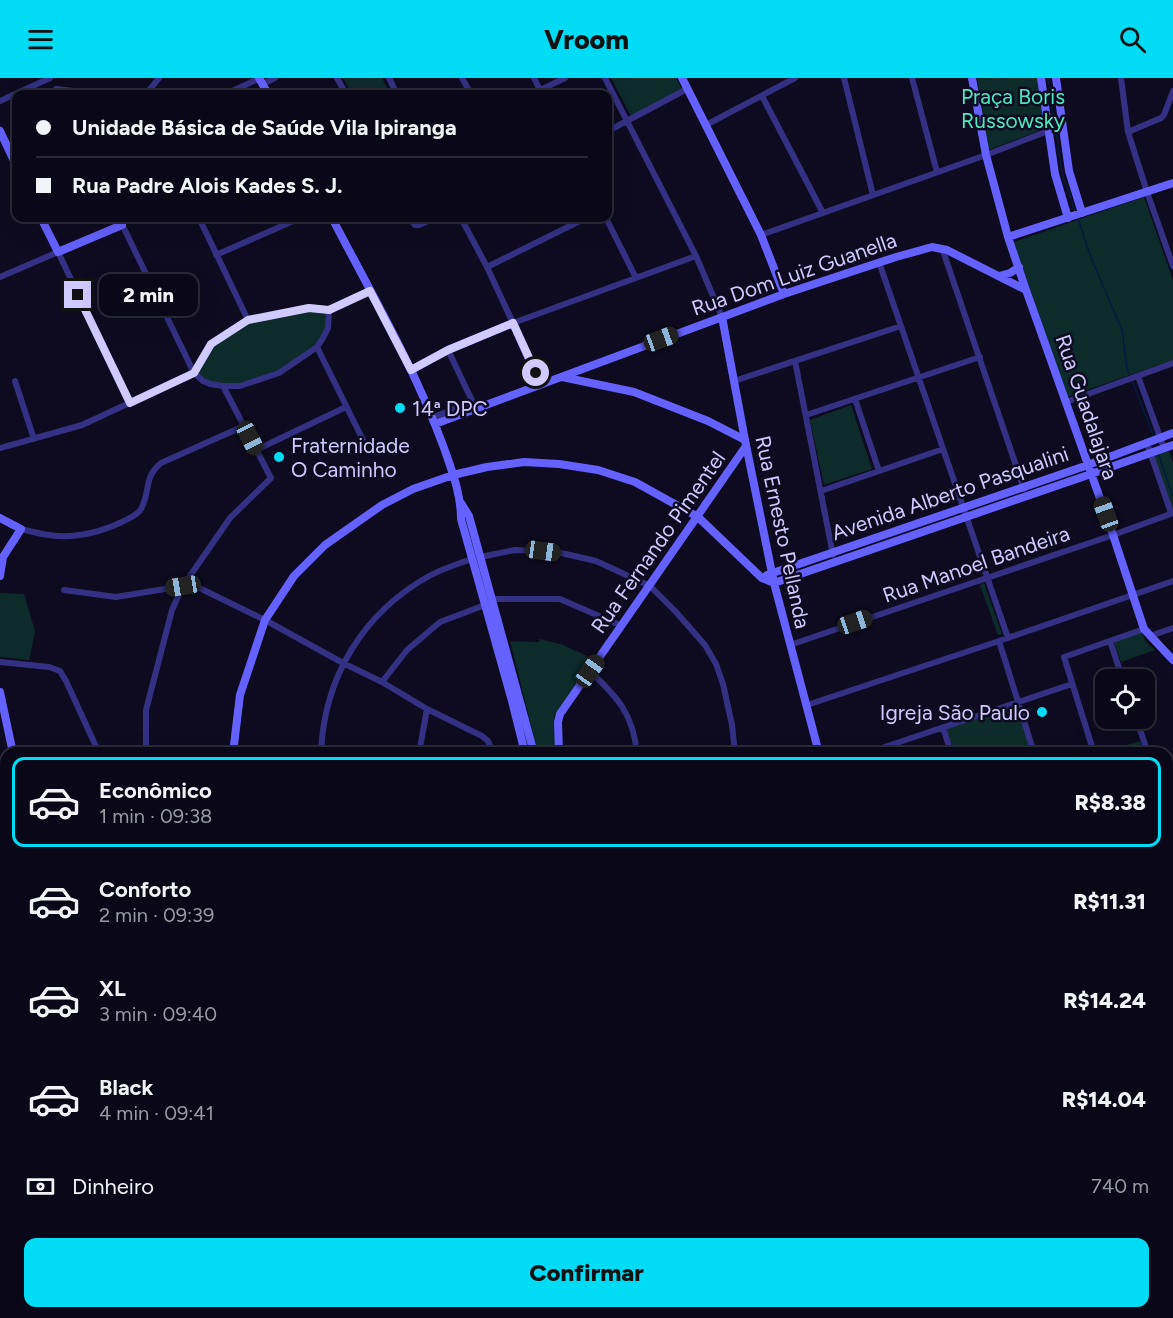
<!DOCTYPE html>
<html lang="pt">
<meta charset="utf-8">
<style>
body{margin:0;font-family:Figtree,sans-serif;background:#131121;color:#f1f3f6;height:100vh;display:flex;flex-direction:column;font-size:22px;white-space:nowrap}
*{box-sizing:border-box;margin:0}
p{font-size:20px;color:#999aa2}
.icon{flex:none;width:33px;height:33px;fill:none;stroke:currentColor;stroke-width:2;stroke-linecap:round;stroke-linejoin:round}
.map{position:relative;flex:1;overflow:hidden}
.drawer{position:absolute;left:0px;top:669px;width:1173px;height:572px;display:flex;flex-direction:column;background:#0a0818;border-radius:18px 18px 0 0;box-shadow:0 6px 24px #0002,0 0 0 2px #2a2937}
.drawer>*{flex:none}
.hud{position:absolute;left:12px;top:12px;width:600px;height:132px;border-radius:12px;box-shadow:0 6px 24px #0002,0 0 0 2px #2a2937;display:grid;align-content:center;height:132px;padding:0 24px;background:#0a0818}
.tools{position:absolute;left:1095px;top:591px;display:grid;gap:12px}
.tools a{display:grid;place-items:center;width:60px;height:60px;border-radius:12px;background:#0a0818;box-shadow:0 6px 24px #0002,0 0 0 2px #2a2937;font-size:30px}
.end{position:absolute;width:27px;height:27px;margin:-14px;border:8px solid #d0caff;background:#111;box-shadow:0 0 0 3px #111}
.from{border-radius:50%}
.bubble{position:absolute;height:42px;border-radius:12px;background:#0a0818;box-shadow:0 6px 24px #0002,0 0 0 2px #2a2937;font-size:20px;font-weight:800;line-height:42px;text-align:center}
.car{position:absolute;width:18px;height:36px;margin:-18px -9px;border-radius:8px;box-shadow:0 0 4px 2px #0007;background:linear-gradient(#222 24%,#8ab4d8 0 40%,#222 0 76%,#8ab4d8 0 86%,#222 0)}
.hud b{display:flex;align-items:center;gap:21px;height:57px;font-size:22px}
.hud b+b{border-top:2px solid #2a2937}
.hud i{width:15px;height:15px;background:#f1f3f6}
ul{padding:10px 0 0;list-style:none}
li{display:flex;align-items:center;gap:18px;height:90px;margin:0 12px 9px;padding:0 12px;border:3px solid transparent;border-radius:12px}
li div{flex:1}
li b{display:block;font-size:22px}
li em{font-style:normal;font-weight:800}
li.selected{border-color:#00dcf5}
li>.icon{width:54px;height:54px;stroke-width:1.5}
.pay{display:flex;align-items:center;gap:15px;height:66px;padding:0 24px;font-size:22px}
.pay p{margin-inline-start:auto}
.action{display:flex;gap:12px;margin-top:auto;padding:12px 24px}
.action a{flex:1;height:69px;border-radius:12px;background:#00dcf5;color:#111;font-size:24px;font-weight:800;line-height:69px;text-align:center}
header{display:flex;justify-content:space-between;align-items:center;height:78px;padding:0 24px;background:#00dcf5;color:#111;font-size:27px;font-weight:800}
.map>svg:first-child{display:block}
</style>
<header><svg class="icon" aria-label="menu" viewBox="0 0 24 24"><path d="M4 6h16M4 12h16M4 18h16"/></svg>Vroom<svg class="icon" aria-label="search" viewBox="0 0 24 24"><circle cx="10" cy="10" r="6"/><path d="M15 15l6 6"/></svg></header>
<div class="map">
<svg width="1173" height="1240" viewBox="0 0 1173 1240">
<rect width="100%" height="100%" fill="#0e0b20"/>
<path fill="#0d2b2a" d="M 343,0 L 382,0 L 390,16 L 352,16 Z
M 611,0 L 676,0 L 682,11 L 631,38 Z
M 977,0 L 1039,0 L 1046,50 L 989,72 Z
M 1144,119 L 1173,202 L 1173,282 L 1067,319 L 1014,164 Z
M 309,231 L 327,234 L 327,250 L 315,267 L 277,293 L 238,306 L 209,304 L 196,295 L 212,265 L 248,244 Z
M 851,327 L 872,391 L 824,407 L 810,342 Z
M 1169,372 L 1173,385 L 1173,430 L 1167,432 L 1150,378 Z
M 984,505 L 1002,556 L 998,557 L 980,507 Z
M 0,515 L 24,516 L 35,553 L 29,582 L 0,579 Z
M 1142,554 L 1146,564 L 1155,572 L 1121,584 L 1114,564 Z
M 540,561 L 563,567 L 594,581 L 554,639 L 556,675 L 538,675 L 510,563 L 539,564 Z
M 1015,627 L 1016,628 L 1033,675 L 955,675 L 946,651 Z
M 1140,663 L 1144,675 L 1102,675 Z
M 1173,801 L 1173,872 L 1167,873 L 1167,802 Z
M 1167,1136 L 1173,1147 L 1173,1240 L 899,1240 L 898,1235 L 1167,1234 Z"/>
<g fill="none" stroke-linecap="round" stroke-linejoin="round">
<path stroke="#041a3f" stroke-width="1.5" d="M 1048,0 L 1062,95 L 1075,133
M 1078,141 L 1090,177 L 1122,252 L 1127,290 L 1130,297
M 1132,302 L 1153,357
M 1159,377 L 1173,420"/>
<path stroke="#343184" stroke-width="6" d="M 337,0 L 346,16
M 389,0 L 397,16
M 462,0 L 471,16
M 534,0 L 540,12
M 605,0 L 696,178 L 722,239
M 844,0 L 873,117
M 912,0 L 937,94
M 1121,0 L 1128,54 L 1147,114 L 1173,188
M 263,6 L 275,0
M 56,11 L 101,16
M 146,16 L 159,0
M 226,16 L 260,0
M 532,16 L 565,0
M 762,18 L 823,135
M 0,23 L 50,0
M 706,47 L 795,0
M 608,53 L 687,11
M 1128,54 L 1161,40 L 1164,37 L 1173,13
M 119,140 L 194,295 L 203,303 L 210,306 L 223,308 L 240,308 L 279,295 L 317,269 L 323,260 L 328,250 L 329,232
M 199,140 L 248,242
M 409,140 L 415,147 L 419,147 L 435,140
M 461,140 L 487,189 L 513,245 L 696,178
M 606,140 L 636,200
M 761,157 L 986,77 L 1048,53
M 942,170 L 1024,411
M 216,177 L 300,140
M 879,184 L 1008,560
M 487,189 L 586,140
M 0,199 L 58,174 L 130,325
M 317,269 L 364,364
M 448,272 L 476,331
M 795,283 L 833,477
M 1138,298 L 1164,370
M 15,303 L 34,361
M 734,303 L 901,248
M 855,321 L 879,393
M 1066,324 L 1173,285
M 806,337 L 980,279
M 433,339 L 473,324
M 1147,365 L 1171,435
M 0,370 L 82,347 L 194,295 L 211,266 L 248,242 L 309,229 L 329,232 L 370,213
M 256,372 L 346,329
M 821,413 L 943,371
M 21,451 C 30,453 40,456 49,457 C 73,461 100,454 122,444 C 129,440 137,438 141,431 C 151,413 143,400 161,385 L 244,348
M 480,479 L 515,472 L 543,473 L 561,475 L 596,483 L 650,508 L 676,534 L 705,567 L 716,586 L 723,606 L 732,647 L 735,675
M 187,504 L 265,542 L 343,585 L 382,604 L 427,631 L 482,658 L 488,663 L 493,675
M 64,512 L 116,519 L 183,508
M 493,521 L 560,521 L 622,548
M 1150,558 L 1173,550
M 999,563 L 1034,675
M 1110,563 L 1123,602
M 790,567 L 1113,457 L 1173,435
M 0,584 L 49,589 L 60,593 L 66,603 L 99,675
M 590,593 C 617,619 633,635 637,675
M 382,604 L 407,572 L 440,544 L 485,527
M 807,627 L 999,563 L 1173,503
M 1136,640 L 1148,675
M 943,649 L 951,675
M 146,675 L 146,632 L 172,532 L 183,508 L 230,440 L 271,400 L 223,308
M 321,675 C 324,599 363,535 429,498 C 442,491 457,486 472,481
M 419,675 L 427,631
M 867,675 L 1072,606
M 1094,675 L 1064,579 L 1144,551
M 1167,732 L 1173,762
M 1167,799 L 1173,798
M 0,821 L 6,823
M 1167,876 L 1173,875
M 0,947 L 6,944
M 1167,1009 L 1173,1047
M 0,1113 L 6,1121
M 103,1234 L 106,1240
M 292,1234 L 293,1240
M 405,1234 L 406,1240
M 564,1234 L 576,1240
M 817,1240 L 832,1234"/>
<path stroke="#6561ff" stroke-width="8" d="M 259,0 L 268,16
M 682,0 L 761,157 L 784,216
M 972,0 L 986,77 L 1008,159 L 1026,212 L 1113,457 L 1144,551 L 1173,582
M 1041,0 L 1055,96 L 1068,140
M 1056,0 L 1069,93 L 1082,135
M 0,53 L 16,87
M 41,140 L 58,174 L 122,147
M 332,140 C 371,215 415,290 444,370 C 452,393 461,416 461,441 L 512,623 L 525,675
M 1008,159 L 1173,105
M 999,198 L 1010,195 L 1019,189
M 722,239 L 745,362 L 774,505 L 819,675
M 411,292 L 448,272 L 513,245 L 535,295 L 539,300 L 548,303
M 562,299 L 634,314 L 708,343 L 745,362
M 435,346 L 784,216 L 896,179 L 932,169 L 947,172 L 1026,212
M 461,425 L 469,438 L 534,675
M 0,440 L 21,451 L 3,479 L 0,498
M 767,497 L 1088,387 L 1173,355
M 774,505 L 1091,396 L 1173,367
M 0,614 L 13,675
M 233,675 L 240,617 L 265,542 L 294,498 L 325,467 L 382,427 L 413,411 L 453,397 L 487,389 L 524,384 L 559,386 L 598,392 L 635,404 L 698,439 L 762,500 L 774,505
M 559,675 L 558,644 L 560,636 L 746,368
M 0,701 L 6,703
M 0,715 L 6,717
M 0,927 L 6,929
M 586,1240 L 590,1234"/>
</g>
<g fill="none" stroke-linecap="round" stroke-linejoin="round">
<path stroke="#d0caff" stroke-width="8" d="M 78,217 L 130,325 L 194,295 L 211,266 L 248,242 L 309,230 L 329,232 L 370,213 L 411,292 L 448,272 L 513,245 L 536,295"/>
</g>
<g fill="#00dcf5" stroke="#0e0b20" stroke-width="2">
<circle cx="400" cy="330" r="6"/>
<circle cx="279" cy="379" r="6"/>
<circle cx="1042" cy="634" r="6"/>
</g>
<g text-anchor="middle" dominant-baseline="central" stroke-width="5" stroke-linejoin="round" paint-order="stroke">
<g font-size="21" fill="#4beac2" stroke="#0e0b20">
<text x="1013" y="18">Praça Boris<tspan x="1013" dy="24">Russowsky</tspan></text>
</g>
<g font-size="21" fill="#d0caff" stroke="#0e0b20">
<text transform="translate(794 196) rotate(-19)">Rua Dom Luiz Guanella</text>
<text transform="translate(1087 329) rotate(71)">Rua Guadalajara</text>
<text transform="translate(950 415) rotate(-19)">Avenida Alberto Pasqualini</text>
<text transform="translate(783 454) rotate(78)">Rua Ernesto Pellanda</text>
<text transform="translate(658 464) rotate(-55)">Rua Fernando Pimentel</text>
<text transform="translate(976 486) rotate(-19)">Rua Manoel Bandeira</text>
</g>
<g font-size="21" fill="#d0caff" stroke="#0e0b20" text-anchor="start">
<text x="412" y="330">14ª DPC</text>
<text x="291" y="367">Fraternidade<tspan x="291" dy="24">O Caminho</tspan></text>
<text x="1030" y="634" text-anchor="end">Igreja São Paulo</text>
</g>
</g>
</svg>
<div class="tools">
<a><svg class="icon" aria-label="locate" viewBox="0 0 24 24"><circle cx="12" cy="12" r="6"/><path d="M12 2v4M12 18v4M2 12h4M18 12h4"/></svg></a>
</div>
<i class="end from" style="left:536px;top:295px"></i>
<i class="end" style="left:78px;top:217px"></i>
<div class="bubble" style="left:99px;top:196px;width:99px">2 min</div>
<i class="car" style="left:661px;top:261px;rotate:70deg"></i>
<i class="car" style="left:250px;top:360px;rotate:153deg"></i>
<i class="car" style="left:1106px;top:436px;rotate:340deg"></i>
<i class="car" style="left:543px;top:473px;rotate:98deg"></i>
<i class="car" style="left:183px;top:508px;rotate:261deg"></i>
<i class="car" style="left:855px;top:544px;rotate:71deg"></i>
<i class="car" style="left:590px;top:593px;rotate:35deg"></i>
<div class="hud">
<b><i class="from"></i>Unidade Básica de Saúde Vila Ipiranga</b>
<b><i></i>Rua Padre Alois Kades S. J.</b>
</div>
<section class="drawer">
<ul>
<li class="selected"><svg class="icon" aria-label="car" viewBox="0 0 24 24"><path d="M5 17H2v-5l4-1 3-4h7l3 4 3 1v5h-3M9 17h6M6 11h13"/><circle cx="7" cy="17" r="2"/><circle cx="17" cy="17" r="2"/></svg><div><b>Econômico</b><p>1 min · 09:38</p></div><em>R$8.38</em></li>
<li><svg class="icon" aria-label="car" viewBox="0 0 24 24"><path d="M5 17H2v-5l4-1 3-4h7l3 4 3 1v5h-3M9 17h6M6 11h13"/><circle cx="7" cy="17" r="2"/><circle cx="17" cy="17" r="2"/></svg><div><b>Conforto</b><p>2 min · 09:39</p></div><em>R$11.31</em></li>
<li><svg class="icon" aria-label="car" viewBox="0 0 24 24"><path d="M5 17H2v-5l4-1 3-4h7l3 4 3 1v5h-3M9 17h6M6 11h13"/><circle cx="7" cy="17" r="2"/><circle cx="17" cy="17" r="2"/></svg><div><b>XL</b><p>3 min · 09:40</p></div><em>R$14.24</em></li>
<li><svg class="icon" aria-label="car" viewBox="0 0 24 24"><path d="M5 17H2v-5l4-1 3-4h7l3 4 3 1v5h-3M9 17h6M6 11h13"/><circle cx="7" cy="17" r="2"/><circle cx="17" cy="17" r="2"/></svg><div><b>Black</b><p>4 min · 09:41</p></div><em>R$14.04</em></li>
</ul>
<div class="pay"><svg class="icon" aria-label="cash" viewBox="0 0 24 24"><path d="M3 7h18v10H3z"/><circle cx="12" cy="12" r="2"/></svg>Dinheiro<p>740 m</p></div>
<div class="action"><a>Confirmar</a></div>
</section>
</div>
